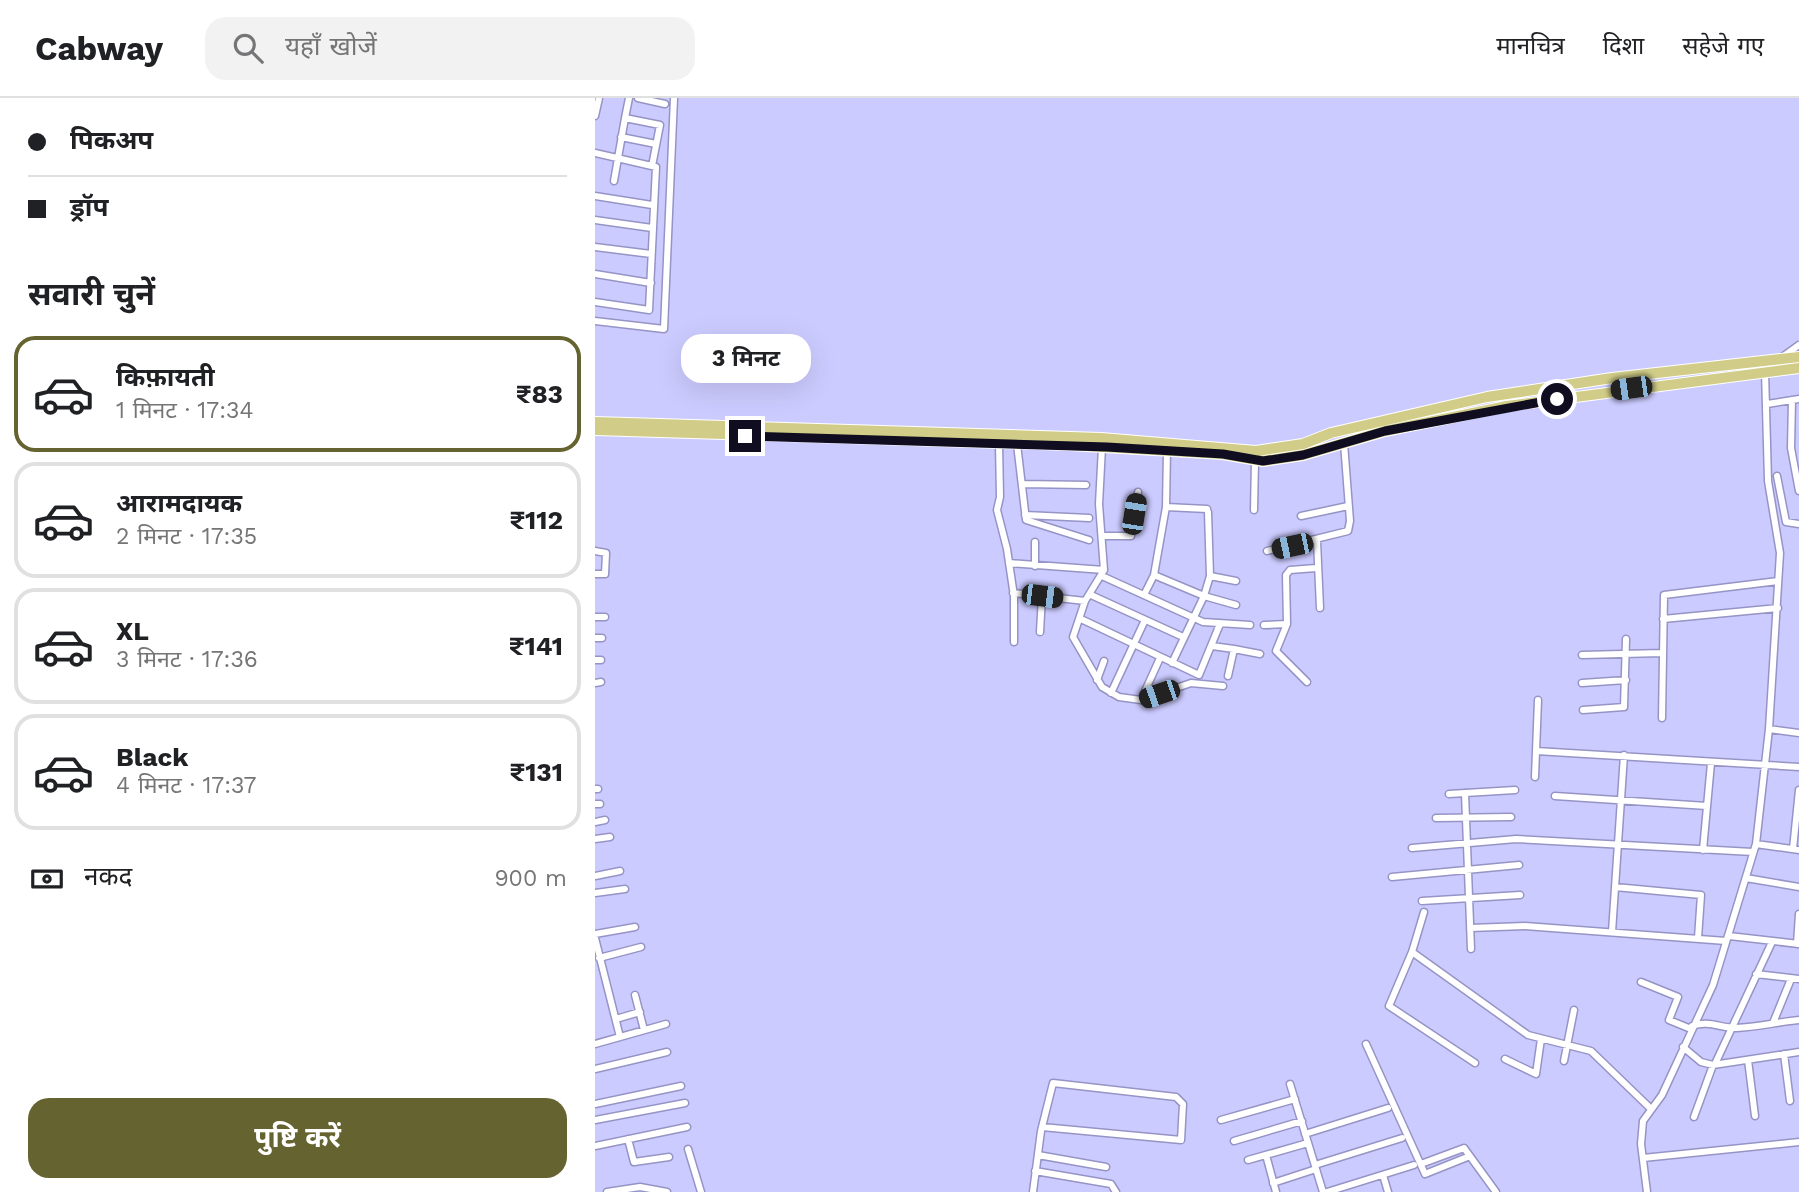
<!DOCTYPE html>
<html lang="hi">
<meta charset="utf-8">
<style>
body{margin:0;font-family:"Work Sans","Noto Sans Devanagari",sans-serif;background:#f2f2f2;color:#202124;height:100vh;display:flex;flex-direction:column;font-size:26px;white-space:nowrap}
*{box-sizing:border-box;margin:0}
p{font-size:23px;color:#757577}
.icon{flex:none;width:38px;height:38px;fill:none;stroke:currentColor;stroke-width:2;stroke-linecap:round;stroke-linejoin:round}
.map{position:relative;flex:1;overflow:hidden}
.side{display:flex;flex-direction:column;background:#fff;width:595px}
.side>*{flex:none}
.guide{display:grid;align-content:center;height:154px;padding:0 28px;background:#fff}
.end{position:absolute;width:32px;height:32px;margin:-16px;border:9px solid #0f0d1f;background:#fff;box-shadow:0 0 0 4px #fff}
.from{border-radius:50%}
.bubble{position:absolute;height:49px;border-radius:21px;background:#fff;box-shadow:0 7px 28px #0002;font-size:23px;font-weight:700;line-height:49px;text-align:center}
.car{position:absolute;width:21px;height:42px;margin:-21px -10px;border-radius:9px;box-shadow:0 0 5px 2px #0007;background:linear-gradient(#222 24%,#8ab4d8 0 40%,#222 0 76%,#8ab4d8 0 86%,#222 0)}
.guide b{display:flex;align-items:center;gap:24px;height:66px;font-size:26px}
.guide b+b{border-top:2px solid #e0e0e0}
.guide i{width:18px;height:18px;background:#202124}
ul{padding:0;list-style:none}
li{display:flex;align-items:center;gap:21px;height:116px;margin:0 14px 10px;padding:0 14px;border:4px solid #e0e0e0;border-radius:21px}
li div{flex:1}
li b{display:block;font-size:26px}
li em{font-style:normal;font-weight:700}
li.active{border-color:#65632f}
li>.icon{width:63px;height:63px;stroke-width:1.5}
h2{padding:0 28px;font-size:32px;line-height:84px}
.pay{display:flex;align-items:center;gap:18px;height:77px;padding:0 28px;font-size:26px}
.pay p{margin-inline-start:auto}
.button{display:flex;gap:14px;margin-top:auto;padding:14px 28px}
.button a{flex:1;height:80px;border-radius:21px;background:#65632f;color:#fff;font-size:28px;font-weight:700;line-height:80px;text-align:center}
header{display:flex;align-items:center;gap:42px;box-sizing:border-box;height:98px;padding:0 35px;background:#fff;border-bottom:2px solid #e0e0e0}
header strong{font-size:33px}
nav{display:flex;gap:38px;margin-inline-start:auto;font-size:24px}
.search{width:490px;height:63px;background:#f2f2f2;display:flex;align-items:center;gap:18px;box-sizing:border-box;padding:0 24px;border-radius:21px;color:#757577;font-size:26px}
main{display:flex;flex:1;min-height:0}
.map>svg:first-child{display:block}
</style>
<header>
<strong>Cabway</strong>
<div class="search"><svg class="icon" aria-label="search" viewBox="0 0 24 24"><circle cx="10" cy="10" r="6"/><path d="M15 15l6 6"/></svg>यहाँ खोजें</div>
<nav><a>मानचित्र</a><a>दिशा</a><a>सहेजे गए</a></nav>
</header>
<main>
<section class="side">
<div class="guide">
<b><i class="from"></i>पिकअप</b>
<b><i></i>ड्रॉप</b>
</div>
<h2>सवारी चुनें</h2>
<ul>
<li class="active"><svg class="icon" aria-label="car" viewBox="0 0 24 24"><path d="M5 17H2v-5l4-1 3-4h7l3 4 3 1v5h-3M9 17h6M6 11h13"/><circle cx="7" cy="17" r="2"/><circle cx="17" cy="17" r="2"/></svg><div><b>किफ़ायती</b><p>1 मिनट · 17:34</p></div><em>₹83</em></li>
<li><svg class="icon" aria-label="car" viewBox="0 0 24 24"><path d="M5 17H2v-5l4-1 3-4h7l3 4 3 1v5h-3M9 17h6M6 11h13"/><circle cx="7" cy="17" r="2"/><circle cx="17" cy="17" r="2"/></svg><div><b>आरामदायक</b><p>2 मिनट · 17:35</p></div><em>₹112</em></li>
<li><svg class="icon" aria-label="car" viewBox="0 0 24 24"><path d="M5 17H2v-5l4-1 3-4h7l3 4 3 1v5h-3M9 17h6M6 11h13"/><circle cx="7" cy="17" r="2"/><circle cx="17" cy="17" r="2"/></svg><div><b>XL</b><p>3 मिनट · 17:36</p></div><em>₹141</em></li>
<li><svg class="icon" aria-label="car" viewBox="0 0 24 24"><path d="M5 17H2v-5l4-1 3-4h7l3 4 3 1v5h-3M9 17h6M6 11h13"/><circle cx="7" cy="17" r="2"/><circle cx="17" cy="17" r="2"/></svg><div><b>Black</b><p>4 मिनट · 17:37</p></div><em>₹131</em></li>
</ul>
<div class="pay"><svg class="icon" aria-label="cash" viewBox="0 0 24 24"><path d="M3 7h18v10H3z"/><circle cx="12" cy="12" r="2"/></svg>नकद<p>900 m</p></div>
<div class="button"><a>पुष्टि करें</a></div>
</section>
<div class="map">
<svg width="1204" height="1094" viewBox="0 0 1204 1094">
<rect width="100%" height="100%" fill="#cccbff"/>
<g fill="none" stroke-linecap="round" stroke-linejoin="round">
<defs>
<path id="street" d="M 34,0 L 30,20 L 65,27 L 57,68
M 43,0 L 70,6
M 0,18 L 4,0
M 26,39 L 61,46
M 0,55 L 61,69 L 54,212 L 0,204
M 19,83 L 30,20
M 0,98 L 57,107
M 0,122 L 57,130
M 0,149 L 56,156
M 0,176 L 56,185
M 0,223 L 69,231 L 79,0
M 1186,260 L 1204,247
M 1197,302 L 1196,350 L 1204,393
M 1172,306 L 1204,301
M 404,346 L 405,399 L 402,412 L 412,451 L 419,498 L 419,544
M 422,346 L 431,422 L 494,442
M 507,349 L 504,406 L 509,472 L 490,503 L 478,539 L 507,589 L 524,599 L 546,602 L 596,585 L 628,588
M 1182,378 L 1191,424 L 1204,426
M 428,386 L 491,387
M 571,409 L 612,411
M 659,412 L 660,362
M 613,414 L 615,478
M 430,417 L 494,420
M 706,418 L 753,408
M 508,438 L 536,438 L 543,394
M 722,443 L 725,510
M 440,444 L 440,468
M 0,453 L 11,455 L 10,476 L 0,476
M 672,453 L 753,433 L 755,423 L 749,345
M 414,465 L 509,472
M 559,477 L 571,409 L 572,352
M 507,478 L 608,524 L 655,527
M 418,495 L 490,503
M 496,497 L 588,539
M 549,497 L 559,477 L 609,498 L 641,507
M 0,519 L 10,519
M 486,521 L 604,577 L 625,526
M 1068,521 L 1183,510
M 692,526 L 681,553 L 712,584
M 669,527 L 692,526 L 691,477 L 695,472 L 721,470
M 445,534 L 447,498
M 0,540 L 7,540
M 617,548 L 639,551 L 633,578
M 639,551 L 665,556
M 987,557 L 1067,555
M 0,562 L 6,562
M 577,565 L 609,498 L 615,478 L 641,483
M 502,582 L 509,563
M 0,585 L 6,584
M 987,585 L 1031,582
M 516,595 L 550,522
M 546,602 L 565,560
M 988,612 L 1029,609 L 1031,541
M 1067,620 L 1069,497 L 1183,483
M 1174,631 L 1204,635
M 941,653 L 1204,669
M 940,679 L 943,602
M 0,691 L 3,691
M 870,695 L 876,851
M 854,696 L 920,692
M 960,698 L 1112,708
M 0,706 L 5,706
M 841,720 L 916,719
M 0,724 L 10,722
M 0,741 L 15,739
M 1161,746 L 1204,752
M 817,750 L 921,741 L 1158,754
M 1198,751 L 1204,692
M 1108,752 L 1116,665
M 0,778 L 25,773
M 797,779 L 924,767
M 1151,780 L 1204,789
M 1020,789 L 1106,797 L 1103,840
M 0,795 L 30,791
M 827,803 L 925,797
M 829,814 L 817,854 L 794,908 L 880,965
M 875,830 L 930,828 L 1131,843
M 1017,834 L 1029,657
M 0,836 L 40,829
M 1134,838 L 1204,846
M 0,840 L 25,939
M 1202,846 L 1204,816
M 817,854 L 933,937 L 996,953 L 1055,1010
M 4,860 L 46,849
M 1161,876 L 1204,881
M 1046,884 L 1083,899 L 1074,922 L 1096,931
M 40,897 L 49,932
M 21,921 L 45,914
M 1178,925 L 1196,881
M 1097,928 C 1114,922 1125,930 1141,930 C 1162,929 1183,924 1204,922
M 0,946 L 71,926
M 771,946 L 830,1076 L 875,1058
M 1088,949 L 1106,964 L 1118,967 L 1204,954
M 1189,956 L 1195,1003
M 910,961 L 941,976 L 946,941
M 1153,962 L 1160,1018
M 969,963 L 979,912
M 1120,966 L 1177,844
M 0,971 L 72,954
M 695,986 L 728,1094
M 0,1006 L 86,988
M 1099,1019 L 1118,967
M 0,1022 L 90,1005
M 626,1022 L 700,1001
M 710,1036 L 793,1010
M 33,1041 L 39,1064 L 74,1059
M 639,1043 L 707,1023
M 0,1048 L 92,1029
M 93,1051 L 106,1094
M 443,1057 L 511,1069
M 671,1057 L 681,1094
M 1048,1060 L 1204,1044
M 653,1062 L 713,1045
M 826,1066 L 869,1050 L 901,1094
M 720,1067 L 807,1040
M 440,1073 L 516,1086 L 521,1094
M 788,1077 L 793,1094
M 678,1085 L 721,1071
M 12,1094 L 45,1089 L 72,1094
M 438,1094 L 446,1033 L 458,985 L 581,999 L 588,1006 L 586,1042 L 447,1029
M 732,1094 L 819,1067
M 1052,1094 L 1046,1046 L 1048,1023 L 1067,997 L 1118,887 L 1161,746 L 1174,631 L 1185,455 L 1173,383 L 1170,273"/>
<path id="primary" d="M 0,324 L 506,340 L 661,353 L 708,346 L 736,335 L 892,299 L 1017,280 L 1204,259
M 0,332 L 474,347 L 628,356 L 668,363 L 708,357 L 790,333 L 912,308 L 1204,270"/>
</defs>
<use href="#street" stroke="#9694c5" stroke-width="9"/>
<use href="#primary" stroke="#fff" stroke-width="12"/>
<use href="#street" stroke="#fff" stroke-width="6"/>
<use href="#primary" stroke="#d1cd88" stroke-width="10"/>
</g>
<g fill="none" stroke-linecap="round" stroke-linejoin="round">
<path stroke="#0f0d1f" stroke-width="9" d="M 150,338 L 512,349 L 628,356 L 668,363 L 708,357 L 790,333 L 962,301"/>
</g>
</svg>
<i class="end from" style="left:962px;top:301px"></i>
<i class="end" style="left:150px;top:338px"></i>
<div class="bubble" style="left:86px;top:236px;width:130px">3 मिनट</div>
<i class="car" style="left:1036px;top:290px;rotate:262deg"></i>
<i class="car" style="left:539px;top:416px;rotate:9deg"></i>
<i class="car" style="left:697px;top:448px;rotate:258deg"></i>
<i class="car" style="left:447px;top:498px;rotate:97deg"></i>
<i class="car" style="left:564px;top:596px;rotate:251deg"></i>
</div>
</main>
